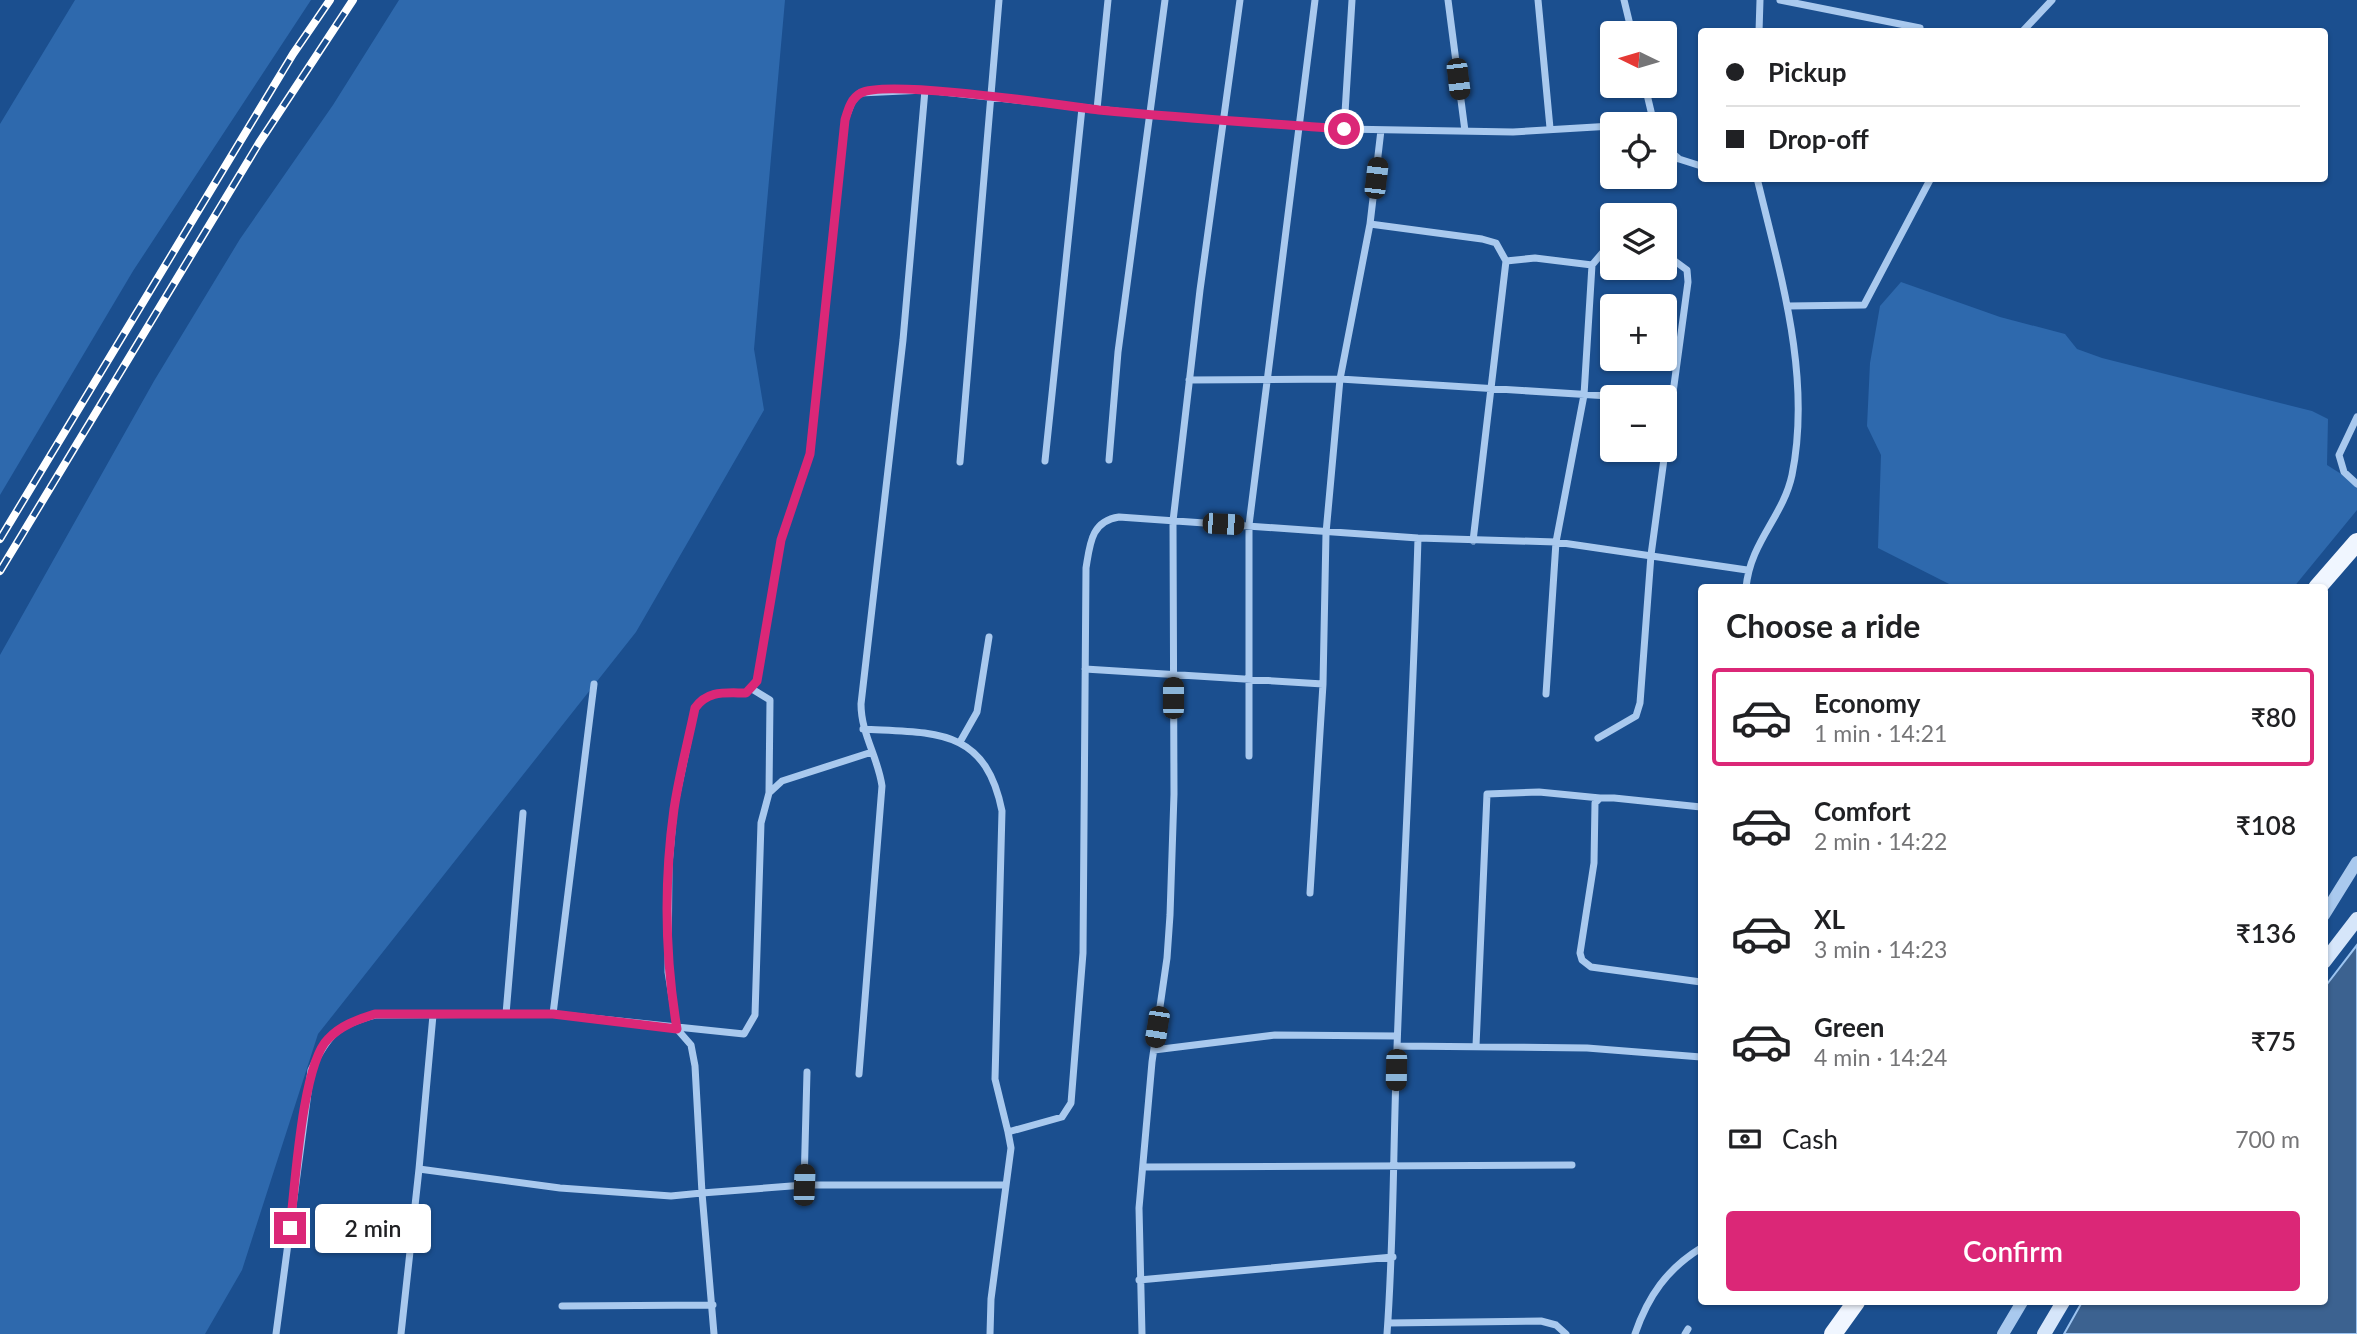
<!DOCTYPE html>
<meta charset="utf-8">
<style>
body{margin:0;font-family:Lato,sans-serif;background:#f6f6f6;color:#202124;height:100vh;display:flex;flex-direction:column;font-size:26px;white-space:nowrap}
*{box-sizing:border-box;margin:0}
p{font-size:23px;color:#757577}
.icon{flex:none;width:38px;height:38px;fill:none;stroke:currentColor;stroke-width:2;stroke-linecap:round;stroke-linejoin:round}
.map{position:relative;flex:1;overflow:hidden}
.sheet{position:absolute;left:1698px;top:584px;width:630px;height:721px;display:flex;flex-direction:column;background:#fff;border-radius:7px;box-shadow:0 2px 5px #0004}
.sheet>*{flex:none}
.guide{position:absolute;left:1698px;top:28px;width:630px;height:154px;border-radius:7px;box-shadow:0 2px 5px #0004;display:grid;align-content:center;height:154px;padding:0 28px;background:#fff}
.needle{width:46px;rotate:275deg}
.tools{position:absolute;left:1600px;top:21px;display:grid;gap:14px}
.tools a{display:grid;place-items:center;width:77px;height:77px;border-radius:7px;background:#fff;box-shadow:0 2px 5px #0004;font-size:35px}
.end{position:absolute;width:32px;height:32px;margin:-16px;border:9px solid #db2777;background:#fff;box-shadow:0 0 0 4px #fff}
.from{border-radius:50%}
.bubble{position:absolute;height:49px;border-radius:7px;background:#fff;box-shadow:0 2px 5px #0004;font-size:23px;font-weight:600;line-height:49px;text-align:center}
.car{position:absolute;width:21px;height:42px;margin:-21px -10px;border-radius:9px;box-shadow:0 0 5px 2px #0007;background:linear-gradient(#222 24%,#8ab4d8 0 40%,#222 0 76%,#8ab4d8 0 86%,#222 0)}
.guide b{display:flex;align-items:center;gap:24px;height:66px;font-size:26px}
.guide b+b{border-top:2px solid #e0e0e0}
.guide i{width:18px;height:18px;background:#202124}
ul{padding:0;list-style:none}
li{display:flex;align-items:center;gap:21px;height:98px;margin:0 14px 10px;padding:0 14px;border:4px solid transparent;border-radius:7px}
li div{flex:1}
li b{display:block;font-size:26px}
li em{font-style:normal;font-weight:600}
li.active{border-color:#db2777}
li>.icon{width:63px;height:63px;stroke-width:1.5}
h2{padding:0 28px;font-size:32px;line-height:84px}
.pay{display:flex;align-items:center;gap:18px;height:77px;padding:0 28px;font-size:26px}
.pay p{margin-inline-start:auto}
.primary-button{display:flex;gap:14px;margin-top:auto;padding:14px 28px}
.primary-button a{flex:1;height:80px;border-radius:7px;background:#db2777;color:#fff;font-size:28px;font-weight:600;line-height:80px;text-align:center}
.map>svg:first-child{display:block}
</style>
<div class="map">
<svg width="2357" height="1334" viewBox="0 0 2357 1334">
<rect width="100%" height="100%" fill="#1b4f8f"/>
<path fill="#2e69ad" d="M 75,0 L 311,0 L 133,271 L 0,495 L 0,124 Z
M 399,0 L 785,0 L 754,349 L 764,410 L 636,632 L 318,1034 L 242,1270 L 205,1334 L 0,1334 L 0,655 L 154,381 L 240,239 L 333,105 Z
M 1901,282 L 2000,317 L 2065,334 L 2077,349 L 2102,358 L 2312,411 L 2328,419 L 2327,465 L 2357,484 L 2357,510 L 2293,588 L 1957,588 L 1878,548 L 1881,455 L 1867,426 L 1870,363 L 1880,306 Z"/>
<path fill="#3c6290" stroke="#9cc4f0" stroke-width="2" d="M 2357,945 L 2357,1334 L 2064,1334 L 2082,1302 L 2324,1302 L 2324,988 Z"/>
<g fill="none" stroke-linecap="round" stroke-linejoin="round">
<path stroke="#a9c9ee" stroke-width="7" d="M 1448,0 L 1465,131
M 1538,0 L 1550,128
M 1624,0 L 1632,33
M 1780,0 L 1920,28
M 1759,32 L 1760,0
M 2022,32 L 2052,0
M 1645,86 L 1654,124
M 1097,109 L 1108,0
M 1344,129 L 1352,0
M 1381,130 L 1370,224 L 1482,239 L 1496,243 L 1506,261 L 1473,541
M 1664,146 L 1679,159 L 1701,166
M 1506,261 L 1535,258 L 1592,265
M 1788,306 L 1864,305 L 1931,178
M 1189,380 L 1340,379 L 1625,397
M 2357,417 L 2339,455 L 2344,472 L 2357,484
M 1109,460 L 1118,352 L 1165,0
M 1045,461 L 1082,108
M 960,462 L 999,0
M 1746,588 C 1750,542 1783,517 1792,475 C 1812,376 1780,274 1757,178
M 1085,669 L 1323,684
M 752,689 L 770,700 L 769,793
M 1546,694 L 1556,542 L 1584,395 L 1592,265 L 1604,251 L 1612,251
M 863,729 C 935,733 985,727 1002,811 L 995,1079 L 1008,1132
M 1598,738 L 1636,716 L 1640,703 L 1651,555 L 1688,282 L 1687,270 L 1672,259 L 1664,258
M 960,742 L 977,712 L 989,637
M 1249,756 L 1249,525 L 1315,0
M 1701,807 L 1614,798 L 1600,798 L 1595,803 L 1594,863 L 1580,953 L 1582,960 L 1591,967 L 1701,982
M 1310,893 L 1323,684 L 1326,533 L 1340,379 L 1370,224
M 506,1014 L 523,813
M 553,1014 L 594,684
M 1397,1046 L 1587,1048 L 1701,1057
M 1476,1046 L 1487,794 L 1539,792 L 1600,798
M 1154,1050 L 1275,1035 L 1397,1036
M 859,1074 L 882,786 C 878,757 861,734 861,704 L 903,340 L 925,90
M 1143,1167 L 1572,1165
M 419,1169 L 433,1015
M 804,1185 L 807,1072
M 1139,1280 L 1393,1257
M 562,1306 L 713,1305
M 1388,1323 L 1541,1321 L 1556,1325 L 1566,1334
M 276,1334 L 311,1070 C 328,1035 337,1025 375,1015 L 553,1014 L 744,1034 L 755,1015 L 761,823 L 769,793 L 782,781 L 872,752
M 401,1334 L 419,1169 L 560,1188 L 671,1196 L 702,1193 L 695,1066 L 691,1045 L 677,1029 L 668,972 L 669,865 L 674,808 L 695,708 C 708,690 725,693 746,693 L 757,681 L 781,540 L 810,454 L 845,120 L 852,102 L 860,93 L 925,90 L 1151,115 L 1344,129 L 1513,132 L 1612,126
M 714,1334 L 702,1193 L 804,1185 L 1006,1185
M 990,1334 L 991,1299 L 1011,1148 L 1008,1132 L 1062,1117 L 1071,1103 L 1083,953 L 1086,568 C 1090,544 1091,521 1119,517 L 1418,538 L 1556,542 L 1747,570
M 1142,1334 L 1139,1208 L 1152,1062 L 1167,958 L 1170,915 L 1174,794 L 1173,521 L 1200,290 L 1240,0
M 1387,1334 C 1394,1238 1393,1143 1397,1048 C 1403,878 1413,708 1418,538
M 1635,1334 C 1648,1296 1667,1269 1701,1248
M 1685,1334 L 1688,1329"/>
<path stroke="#a9c9ee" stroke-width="12" d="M 2324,915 L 2357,862
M 2003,1334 L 2022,1302"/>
<path stroke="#d6e6fa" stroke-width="14" d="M 2324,962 L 2357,919
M 2044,1334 L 2063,1302"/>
<path stroke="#f0f6ff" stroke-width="18" d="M 2317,588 L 2357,542
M 1833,1334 L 1856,1302"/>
<defs>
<path id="rail" d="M 0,539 L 293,54 L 330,0
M 0,571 L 259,143 L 353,0"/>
</defs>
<use href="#rail" stroke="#fff" stroke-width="8"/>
<use href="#rail" stroke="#1b4f8f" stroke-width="5" stroke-dasharray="16" stroke-linecap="butt"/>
</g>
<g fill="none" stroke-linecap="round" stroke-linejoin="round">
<path stroke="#db2777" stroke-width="9" d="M 290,1228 C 295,1188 302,1064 328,1039 C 341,1025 357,1020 375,1014 L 553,1014 L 677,1029 C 665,957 664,881 674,809 C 679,775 688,742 695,708 C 708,690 725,693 746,693 L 757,681 L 781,540 L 810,454 L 845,120 C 848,110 851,98 861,93 C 887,79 1059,105 1099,110 C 1181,118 1262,123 1344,129"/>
</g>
</svg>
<div class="tools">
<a><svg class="needle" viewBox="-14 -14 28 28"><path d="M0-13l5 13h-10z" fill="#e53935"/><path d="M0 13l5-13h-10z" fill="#757577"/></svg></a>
<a><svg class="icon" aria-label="locate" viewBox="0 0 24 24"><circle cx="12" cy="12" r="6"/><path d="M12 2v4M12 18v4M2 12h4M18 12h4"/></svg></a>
<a><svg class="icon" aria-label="layers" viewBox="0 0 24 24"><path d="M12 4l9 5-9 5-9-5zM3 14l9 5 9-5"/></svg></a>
<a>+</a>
<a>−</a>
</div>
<i class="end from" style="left:1344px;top:129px"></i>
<i class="end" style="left:290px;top:1228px"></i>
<div class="bubble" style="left:315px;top:1204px;width:116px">2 min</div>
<i class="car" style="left:1458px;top:79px;rotate:173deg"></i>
<i class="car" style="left:1376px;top:178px;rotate:7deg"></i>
<i class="car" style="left:1223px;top:524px;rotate:93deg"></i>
<i class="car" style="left:1173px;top:698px;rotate:0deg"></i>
<i class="car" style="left:1157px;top:1027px;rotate:189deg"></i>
<i class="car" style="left:1396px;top:1070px;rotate:181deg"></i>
<i class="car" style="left:804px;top:1185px;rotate:2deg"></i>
<div class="guide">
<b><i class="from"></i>Pickup</b>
<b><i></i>Drop-off</b>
</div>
<section class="sheet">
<h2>Choose a ride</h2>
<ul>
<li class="active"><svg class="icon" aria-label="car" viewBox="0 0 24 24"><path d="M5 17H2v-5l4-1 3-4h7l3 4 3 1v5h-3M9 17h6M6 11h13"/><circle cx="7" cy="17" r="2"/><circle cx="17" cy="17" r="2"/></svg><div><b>Economy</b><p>1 min · 14:21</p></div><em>₹80</em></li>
<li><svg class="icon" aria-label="car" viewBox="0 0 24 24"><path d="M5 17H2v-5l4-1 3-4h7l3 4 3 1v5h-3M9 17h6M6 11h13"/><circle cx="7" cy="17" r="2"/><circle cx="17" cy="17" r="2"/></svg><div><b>Comfort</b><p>2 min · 14:22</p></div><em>₹108</em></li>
<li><svg class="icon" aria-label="car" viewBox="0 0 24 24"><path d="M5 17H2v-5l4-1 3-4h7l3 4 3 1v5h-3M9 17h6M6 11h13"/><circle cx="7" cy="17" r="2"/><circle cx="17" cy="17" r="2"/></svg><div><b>XL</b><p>3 min · 14:23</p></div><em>₹136</em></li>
<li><svg class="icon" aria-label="car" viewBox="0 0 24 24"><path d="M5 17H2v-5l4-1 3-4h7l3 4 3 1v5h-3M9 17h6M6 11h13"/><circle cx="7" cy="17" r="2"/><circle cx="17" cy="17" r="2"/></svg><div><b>Green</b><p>4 min · 14:24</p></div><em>₹75</em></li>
</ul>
<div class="pay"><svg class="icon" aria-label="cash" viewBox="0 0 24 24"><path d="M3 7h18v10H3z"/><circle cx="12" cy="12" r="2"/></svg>Cash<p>700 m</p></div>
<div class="primary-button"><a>Confirm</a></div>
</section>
</div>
